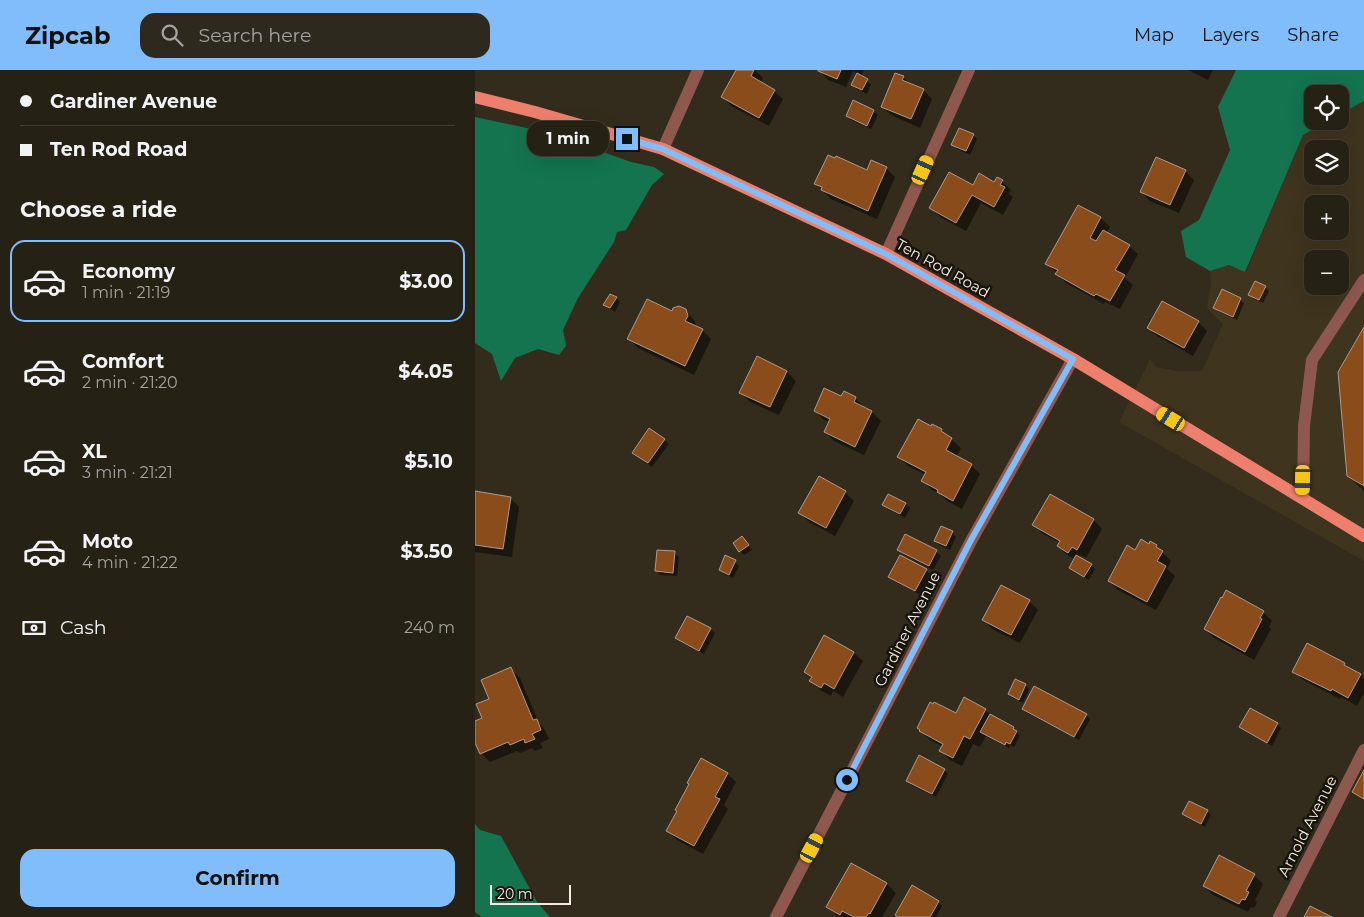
<!DOCTYPE html>
<meta charset="utf-8">
<style>
body{margin:0;font-family:Montserrat,sans-serif;background:#2e291e;color:#f1f3f6;height:100vh;display:flex;flex-direction:column;font-size:19px;white-space:nowrap}
*{box-sizing:border-box;margin:0}
p{font-size:16px;color:#a4a3a0}
.icon{flex:none;width:28px;height:28px;fill:none;stroke:currentColor;stroke-width:2;stroke-linecap:round;stroke-linejoin:round}
.map{position:relative;flex:1;overflow:hidden}
.drawer{display:flex;flex-direction:column;background:#262115;width:475px}
.drawer>*{flex:none}
.hud{display:grid;align-content:center;height:110px;padding:0 20px;background:#262115}
.controls{position:absolute;left:829px;top:15px;display:grid;gap:10px}
.controls a{display:grid;place-items:center;width:45px;height:45px;border-radius:10px;background:#262115;box-shadow:0 5px 20px #0002,0 0 0 1px #423e34;font-size:25px}
.scale{position:absolute;left:15px;bottom:12px;width:81px;box-sizing:border-box;padding-left:5px;border:2px solid #f1ece2;border-top:0;font-size:14px;line-height:18px;white-space:nowrap;color:#f1ece2;-webkit-text-stroke:4px #18140d;paint-order:stroke}
.end{position:absolute;width:22px;height:22px;margin:-11px;border:6px solid #80bdfa;background:#111;box-shadow:0 0 0 2px #111}
.from{border-radius:50%}
.bubble{position:absolute;height:35px;border-radius:15px;background:#262115;box-shadow:0 5px 20px #0002,0 0 0 1px #423e34;font-size:16px;font-weight:700;line-height:35px;text-align:center}
.car{position:absolute;width:15px;height:30px;margin:-15px -8px;border-radius:6px;box-shadow:0 0 4px 1px #0007;background:linear-gradient(#f5c518 24%,#345 0 40%,#f5c518 0 76%,#345 0 86%,#f5c518 0)}
.hud b{display:flex;align-items:center;gap:18px;height:48px;font-size:19px}
.hud b+b{border-top:1px solid #423e34}
.hud i{width:12px;height:12px;background:#f1f3f6}
ul{padding:0;list-style:none}
li{display:flex;align-items:center;gap:15px;height:82px;margin:0 10px 8px;padding:0 10px;border:2px solid transparent;border-radius:15px}
li div{flex:1}
li b{display:block;font-size:19px}
li em{font-style:normal;font-weight:700}
li.on{border-color:#80bdfa}
li>.icon{width:45px;height:45px;stroke-width:1.5}
h2{padding:0 20px;font-size:22px;line-height:60px}
.pay{display:flex;align-items:center;gap:12px;height:55px;padding:0 20px;font-size:19px}
.pay p{margin-inline-start:auto}
.primary-button{display:flex;gap:10px;margin-top:auto;padding:10px 20px}
.primary-button a{flex:1;height:58px;border-radius:15px;background:#80bdfa;color:#111;font-size:20px;font-weight:700;line-height:58px;text-align:center}
header{display:flex;align-items:center;gap:30px;box-sizing:border-box;height:70px;padding:0 25px;background:#80bdfa;color:#111}
header strong{font-size:24px}
nav{display:flex;gap:28px;margin-inline-start:auto;font-size:18px}
.search{width:350px;height:45px;background:#2e291e;display:flex;align-items:center;gap:12px;box-sizing:border-box;padding:0 18px;border-radius:15px;color:#a4a3a0;font-size:19px}
main{display:flex;flex:1;min-height:0}
.map>svg:first-child{display:block}
</style>
<header>
<strong>Zipcab</strong>
<div class="search"><svg class="icon" aria-label="search" viewBox="0 0 24 24"><circle cx="10" cy="10" r="6"/><path d="M15 15l6 6"/></svg>Search here</div>
<nav><a>Map</a><a>Layers</a><a>Share</a></nav>
</header>
<main>
<section class="drawer">
<div class="hud">
<b><i class="from"></i>Gardiner Avenue</b>
<b><i></i>Ten Rod Road</b>
</div>
<h2>Choose a ride</h2>
<ul>
<li class="on"><svg class="icon" aria-label="car" viewBox="0 0 24 24"><path d="M5 17H2v-5l4-1 3-4h7l3 4 3 1v5h-3M9 17h6M6 11h13"/><circle cx="7" cy="17" r="2"/><circle cx="17" cy="17" r="2"/></svg><div><b>Economy</b><p>1 min · 21:19</p></div><em>$3.00</em></li>
<li><svg class="icon" aria-label="car" viewBox="0 0 24 24"><path d="M5 17H2v-5l4-1 3-4h7l3 4 3 1v5h-3M9 17h6M6 11h13"/><circle cx="7" cy="17" r="2"/><circle cx="17" cy="17" r="2"/></svg><div><b>Comfort</b><p>2 min · 21:20</p></div><em>$4.05</em></li>
<li><svg class="icon" aria-label="car" viewBox="0 0 24 24"><path d="M5 17H2v-5l4-1 3-4h7l3 4 3 1v5h-3M9 17h6M6 11h13"/><circle cx="7" cy="17" r="2"/><circle cx="17" cy="17" r="2"/></svg><div><b>XL</b><p>3 min · 21:21</p></div><em>$5.10</em></li>
<li><svg class="icon" aria-label="car" viewBox="0 0 24 24"><path d="M5 17H2v-5l4-1 3-4h7l3 4 3 1v5h-3M9 17h6M6 11h13"/><circle cx="7" cy="17" r="2"/><circle cx="17" cy="17" r="2"/></svg><div><b>Moto</b><p>4 min · 21:22</p></div><em>$3.50</em></li>
</ul>
<div class="pay"><svg class="icon" aria-label="cash" viewBox="0 0 24 24"><path d="M3 7h18v10H3z"/><circle cx="12" cy="12" r="2"/></svg>Cash<p>240 m</p></div>
<div class="primary-button"><a>Confirm</a></div>
</section>
<div class="map">
<svg width="889" height="847" viewBox="0 0 889 847">
<rect width="100%" height="100%" fill="#332c1c"/>
<path fill="#3f341e" fill-rule="evenodd" d="M 889,31 L 889,491 L 644,352 L 675,289 L 681,297 L 701,301 L 727,301 L 748,254 L 732,238 L 736,214 L 735,201 L 754,195 L 771,202 L 828,65 L 853,51 L 865,51 L 865,44 ZM 838,79 L 865,79 L 865,106 L 838,106 ZM 838,134 L 865,134 L 865,161 L 838,161 ZM 838,189 L 865,189 L 865,216 L 838,216 Z"/>
<path fill="#14744f" d="M 761,0 L 889,0 L 889,31 L 865,44 L 865,24 L 838,24 L 838,51 L 853,51 L 828,65 L 770,202 L 754,195 L 735,201 L 711,187 L 706,161 L 724,150 L 755,80 L 743,37 Z
M 0,47 L 75,63 L 156,92 L 179,97 L 189,104 L 177,115 L 151,160 L 142,162 L 139,172 L 103,228 L 88,260 L 91,276 L 84,285 L 63,279 L 40,288 L 26,311 L 17,284 L 0,273 Z
M 0,754 L 5,760 L 26,766 L 62,832 L 75,847 L 7,847 L 0,842 Z"/>
<path fill="#0007" d="M 262,0 L 280,0 L 288,8 L 286,13 L 299,21 L 308,29 L 294,56 L 256,36 L 248,27 Z
M 344,0 L 389,0 L 386,7 L 396,14 L 392,24 L 382,19 L 378,14 L 383,4 L 378,1 L 371,17 L 353,10 Z
M 713,0 L 738,0 L 733,10 Z
M 428,7 L 435,14 L 448,20 L 457,29 L 445,58 L 416,45 L 407,37 Z
M 398,41 L 403,45 L 396,59 L 376,50 L 372,46 Z
M 498,65 L 502,69 L 495,85 L 482,79 L 478,75 Z
M 411,98 L 420,107 L 402,149 L 356,129 L 341,114 Z
M 710,101 L 719,110 L 704,143 L 675,131 L 666,122 Z
M 523,108 L 536,120 L 534,124 L 538,127 L 528,145 L 506,133 L 491,161 L 465,147 L 456,138 L 498,117 L 520,113 Z
M 604,136 L 626,148 L 635,157 L 631,163 L 654,176 L 663,184 L 650,208 L 658,215 L 645,239 L 630,232 L 629,234 L 591,213 L 572,193 Z
M 790,217 L 794,221 L 788,233 L 779,229 L 775,225 Z
M 141,228 L 145,232 L 140,242 L 130,235 Z
M 765,229 L 769,233 L 762,250 L 744,242 L 740,238 Z
M 687,232 L 723,252 L 732,261 L 718,286 L 682,266 L 673,257 Z
M 210,240 L 219,250 L 221,255 L 220,257 L 227,260 L 236,269 L 219,305 L 163,278 L 154,269 L 198,242 Z
M 889,260 L 889,421 L 873,406 Z
M 312,302 L 321,311 L 304,345 L 275,332 L 266,323 Z
M 367,328 L 380,328 L 389,337 L 389,338 L 397,342 L 406,351 L 389,385 L 359,371 L 350,362 L 355,352 L 349,350 L 340,341 Z
M 466,360 L 486,378 L 481,387 L 496,395 L 505,404 L 487,439 L 472,431 L 466,425 L 457,420 L 448,411 L 451,405 L 433,396 L 424,387 Z
M 189,370 L 194,374 L 177,397 L 158,382 Z
M 370,422 L 379,431 L 360,466 L 334,452 L 325,443 Z
M 0,423 L 35,428 L 44,437 L 37,487 L 0,482 Z
M 576,426 L 619,450 L 627,459 L 611,488 L 606,485 L 604,488 L 616,495 L 620,499 L 614,510 L 600,502 L 595,498 L 600,489 L 592,485 L 583,476 L 585,473 L 568,464 L 559,455 Z
M 408,434 L 430,434 L 435,438 L 430,448 L 413,439 Z
M 477,463 L 481,467 L 475,480 L 464,475 L 460,471 Z
M 431,466 L 461,482 L 466,486 L 458,500 L 428,484 L 424,480 Z
M 271,472 L 277,480 L 269,485 L 265,481 Z
M 674,475 L 681,476 L 696,491 L 692,499 L 700,506 L 681,540 L 643,520 L 634,511 L 661,481 Z
M 199,483 L 204,487 L 202,506 L 185,505 L 181,500 Z
M 260,492 L 264,496 L 258,508 L 249,504 L 245,500 Z
M 451,500 L 455,504 L 444,524 L 419,511 L 415,507 Z
M 554,531 L 563,540 L 545,573 L 517,559 L 509,550 Z
M 788,542 L 797,551 L 794,557 L 796,559 L 779,590 L 739,568 L 730,559 Z
M 235,559 L 240,563 L 229,584 L 206,572 L 202,568 Z
M 833,575 L 869,594 L 874,599 L 885,605 L 889,609 L 889,623 L 882,636 L 866,627 L 865,629 L 828,610 L 819,601 Z
M 379,583 L 388,591 L 368,627 L 358,621 L 356,626 L 345,620 L 336,611 L 337,609 L 330,602 Z
M 36,599 L 45,608 L 64,653 L 70,660 L 74,669 L 65,673 L 68,678 L 60,681 L 57,678 L 45,683 L 42,681 L 15,692 L 6,683 L 0,670 L 0,652 L 9,648 L 15,629 Z
M 550,615 L 554,619 L 548,633 L 538,628 L 534,624 Z
M 548,639 L 611,645 L 615,649 L 604,670 L 552,643 Z
M 510,640 L 518,647 L 538,658 L 542,662 L 545,666 L 539,677 L 535,675 L 534,678 L 511,666 L 505,677 L 498,674 L 487,696 L 475,690 L 466,681 L 468,677 L 455,670 L 446,661 L 482,645 Z
M 802,654 L 806,658 L 797,676 L 770,661 L 766,657 Z
M 469,700 L 473,704 L 461,727 L 436,715 L 432,710 Z
M 252,704 L 261,712 L 249,735 L 253,739 L 228,784 L 202,770 L 193,761 Z
M 732,741 L 736,745 L 730,757 L 713,748 L 709,744 Z
M 376,795 L 412,814 L 421,823 L 407,847 L 364,847 L 353,837 Z
M 779,805 L 788,814 L 780,830 L 782,832 L 779,838 L 776,837 L 773,842 L 738,825 L 729,816 Z
M 463,832 L 467,836 L 461,847 L 423,847 Z"/>
<path fill="#8a4c1b" stroke="#ae9a8e" d="M 261,0 L 279,0 L 276,6 L 300,20 L 284,48 L 246,27 Z
M 343,0 L 366,0 L 362,9 L 343,1 Z
M 382,3 L 393,9 L 387,20 L 376,15 Z
M 420,3 L 429,6 L 427,10 L 449,19 L 436,49 L 406,37 Z
M 378,30 L 399,40 L 392,56 L 371,46 Z
M 484,58 L 499,64 L 491,81 L 476,75 Z
M 353,85 L 360,88 L 361,86 L 392,100 L 396,90 L 412,97 L 393,141 L 346,120 L 347,117 L 339,114 Z
M 681,87 L 711,100 L 695,135 L 665,122 Z
M 474,102 L 498,115 L 504,103 L 519,112 L 522,107 L 528,110 L 525,115 L 530,117 L 519,137 L 497,125 L 481,153 L 454,138 Z
M 603,135 L 626,147 L 615,168 L 621,171 L 628,160 L 655,175 L 640,200 L 650,205 L 635,231 L 621,224 L 619,226 L 580,204 L 583,200 L 570,194 Z
M 780,211 L 791,216 L 784,230 L 773,225 Z
M 747,219 L 766,228 L 758,247 L 738,238 Z
M 135,224 L 142,227 L 135,238 L 128,235 Z
M 172,229 L 197,241 L 198,238 L 204,236 L 211,239 L 213,246 L 210,251 L 228,259 L 210,296 L 152,269 Z
M 687,231 L 724,251 L 709,278 L 672,258 Z
M 889,257 L 889,416 L 872,406 L 863,302 Z
M 282,286 L 312,301 L 295,337 L 264,323 Z
M 349,318 L 366,326 L 369,321 L 381,327 L 379,332 L 397,341 L 380,377 L 349,362 L 355,349 L 339,341 Z
M 443,349 L 456,356 L 457,354 L 467,359 L 466,361 L 477,368 L 471,380 L 497,394 L 478,431 L 462,422 L 463,420 L 446,411 L 451,402 L 422,387 Z
M 174,358 L 190,369 L 173,393 L 157,383 Z
M 344,406 L 371,421 L 351,458 L 323,443 Z
M 0,421 L 36,427 L 28,479 L 0,475 Z
M 413,424 L 431,433 L 425,444 L 407,435 Z
M 575,424 L 619,449 L 602,480 L 597,477 L 593,483 L 582,476 L 585,471 L 557,455 Z
M 466,456 L 478,461 L 471,476 L 459,471 Z
M 430,464 L 462,480 L 454,496 L 422,480 Z
M 267,466 L 274,475 L 264,482 L 258,473 Z
M 666,469 L 674,474 L 675,471 L 682,475 L 681,477 L 688,481 L 682,491 L 691,496 L 672,532 L 633,511 L 652,475 L 660,480 Z
M 182,480 L 200,481 L 198,503 L 180,501 Z
M 250,485 L 261,490 L 254,505 L 244,500 Z
M 425,485 L 452,499 L 440,521 L 413,507 Z
M 601,485 L 617,494 L 609,507 L 594,498 Z
M 526,515 L 555,530 L 536,565 L 507,550 Z
M 751,520 L 789,541 L 785,548 L 787,549 L 770,582 L 729,559 L 746,527 L 747,528 Z
M 212,546 L 236,558 L 224,581 L 200,568 Z
M 349,565 L 379,582 L 359,619 L 349,613 L 346,618 L 334,611 L 337,607 L 329,602 Z
M 832,573 L 870,593 L 869,595 L 886,604 L 873,628 L 857,619 L 856,621 L 817,602 Z
M 36,597 L 58,650 L 62,649 L 66,660 L 57,664 L 60,669 L 50,673 L 49,669 L 35,675 L 33,672 L 5,684 L 0,673 L 0,651 L 7,648 L 1,634 L 14,629 L 6,610 Z
M 540,609 L 551,614 L 544,630 L 533,624 Z
M 559,616 L 612,644 L 599,667 L 547,639 Z
M 489,627 L 511,639 L 495,669 L 489,666 L 478,688 L 464,681 L 468,674 L 444,661 L 445,660 L 442,658 L 455,632 L 458,634 L 459,632 L 481,643 Z
M 775,638 L 803,653 L 792,673 L 764,657 Z
M 515,644 L 539,657 L 538,659 L 542,661 L 535,674 L 531,672 L 530,675 L 505,662 Z
M 444,685 L 470,699 L 457,724 L 431,711 Z
M 226,688 L 253,703 L 240,727 L 245,729 L 219,776 L 191,761 L 202,741 L 200,740 L 214,714 L 212,713 Z
M 889,700 L 889,729 L 877,722 Z
M 714,731 L 733,740 L 726,754 L 707,744 Z
M 744,785 L 780,804 L 771,821 L 774,822 L 770,830 L 767,829 L 764,834 L 728,816 Z
M 376,793 L 412,813 L 395,844 L 394,843 L 391,847 L 379,847 L 367,841 L 365,845 L 351,837 Z
M 437,815 L 464,831 L 455,847 L 423,847 L 420,845 Z
M 835,836 L 857,847 L 829,847 Z"/>
<g fill="none" stroke-linecap="round" stroke-linejoin="round">
<path stroke="#8e584f" stroke-width="12" d="M 828,428 L 829,356 L 837,290 L 889,210"/>
<path stroke="#8e584f" stroke-width="12" d="M 188,79 L 223,0
M 411,184 L 494,0
M 301,847 L 496,471 L 598,289
M 804,847 L 889,680"/>
<path stroke="#ee7f6d" stroke-width="12" d="M 0,27 L 60,42 L 188,79 L 411,184 L 598,289 L 889,466"/>
</g>
<g fill="none" stroke-linecap="round" stroke-linejoin="round">
<path stroke="#80bdfa" stroke-width="6" d="M 152,69 L 188,79 L 411,184 L 598,289 L 496,470 L 372,710"/>
</g>
<g text-anchor="middle" dominant-baseline="central" stroke-width="5" stroke-linejoin="round" paint-order="stroke">
<g font-size="15" fill="#f1ece2" stroke="#18140d">
<text transform="translate(468 198) rotate(29)">Ten Rod Road</text>
<text transform="translate(432 559) rotate(-63)">Gardiner Avenue</text>
<text transform="translate(832 756) rotate(-63)">Arnold Avenue</text>
</g>
</g>
</svg>
<div class="controls">
<a><svg class="icon" aria-label="locate" viewBox="0 0 24 24"><circle cx="12" cy="12" r="6"/><path d="M12 2v4M12 18v4M2 12h4M18 12h4"/></svg></a>
<a><svg class="icon" aria-label="layers" viewBox="0 0 24 24"><path d="M12 4l9 5-9 5-9-5zM3 14l9 5 9-5"/></svg></a>
<a>+</a>
<a>−</a>
</div>
<div class="scale">20 m</div>
<i class="end from" style="left:372px;top:710px"></i>
<i class="end" style="left:152px;top:69px"></i>
<div class="bubble" style="left:52px;top:51px;width:82px">1 min</div>
<i class="car" style="left:448px;top:100px;rotate:24deg"></i>
<i class="car" style="left:696px;top:349px;rotate:301deg"></i>
<i class="car" style="left:828px;top:410px;rotate:181deg"></i>
<i class="car" style="left:337px;top:778px;rotate:28deg"></i>
</div>
</main>
